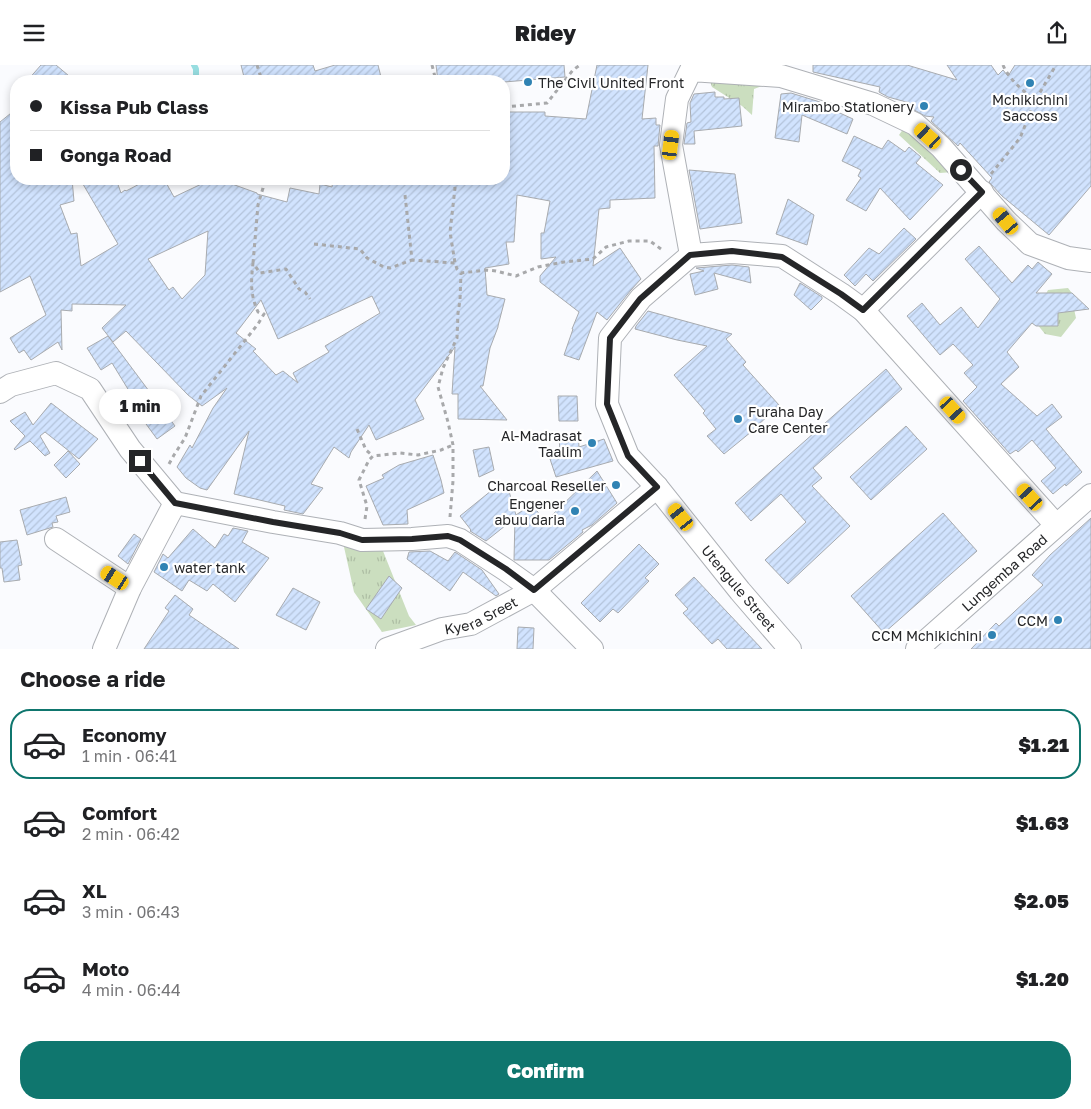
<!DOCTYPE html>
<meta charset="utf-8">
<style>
body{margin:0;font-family:"Golos Text",sans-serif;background:#f6f6f6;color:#202124;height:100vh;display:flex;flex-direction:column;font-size:19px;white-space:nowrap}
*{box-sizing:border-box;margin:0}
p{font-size:16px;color:#757577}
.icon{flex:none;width:28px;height:28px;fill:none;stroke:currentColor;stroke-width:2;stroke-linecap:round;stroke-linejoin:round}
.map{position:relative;height:584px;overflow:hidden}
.sheet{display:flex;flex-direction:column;background:#fff;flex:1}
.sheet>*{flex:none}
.banner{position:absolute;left:10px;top:10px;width:500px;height:110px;border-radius:20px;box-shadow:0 2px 8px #0003;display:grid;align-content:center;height:110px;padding:0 20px;background:#fff}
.end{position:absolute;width:22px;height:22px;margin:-11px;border:6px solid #252628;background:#fff;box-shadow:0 0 0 2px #fff}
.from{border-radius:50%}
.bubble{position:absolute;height:35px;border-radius:18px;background:#fff;box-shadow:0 2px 8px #0003;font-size:16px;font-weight:800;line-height:35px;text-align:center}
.car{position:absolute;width:15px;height:30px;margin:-15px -8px;border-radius:6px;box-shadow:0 0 4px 1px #0007;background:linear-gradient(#f5c518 24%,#345 0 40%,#f5c518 0 76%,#345 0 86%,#f5c518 0)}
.banner b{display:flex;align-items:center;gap:18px;height:48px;font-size:19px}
.banner b+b{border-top:1px solid #e0e0e0}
.banner i{width:12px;height:12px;background:#202124}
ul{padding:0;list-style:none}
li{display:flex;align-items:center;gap:15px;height:70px;margin:0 10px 8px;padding:0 10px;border:2px solid transparent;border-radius:20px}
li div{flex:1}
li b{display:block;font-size:19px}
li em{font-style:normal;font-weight:800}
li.active{border-color:#0f766e}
li>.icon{width:45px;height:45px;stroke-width:1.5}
h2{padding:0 20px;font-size:22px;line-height:60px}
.primary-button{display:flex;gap:10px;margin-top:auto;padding:10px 20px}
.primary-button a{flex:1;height:58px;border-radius:20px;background:#0f766e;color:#fff;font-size:20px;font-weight:800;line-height:58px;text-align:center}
header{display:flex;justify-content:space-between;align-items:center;height:65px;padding:0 20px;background:#fff;font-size:22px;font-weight:800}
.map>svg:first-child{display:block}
</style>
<header><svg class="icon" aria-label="menu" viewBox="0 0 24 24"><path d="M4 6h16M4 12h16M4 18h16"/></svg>Ridey<svg class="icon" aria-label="share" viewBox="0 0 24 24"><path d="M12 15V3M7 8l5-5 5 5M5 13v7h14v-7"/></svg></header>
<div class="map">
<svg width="1091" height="584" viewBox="0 0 1091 584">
<defs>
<pattern id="grass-tufts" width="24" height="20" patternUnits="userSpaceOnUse" patternTransform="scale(1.25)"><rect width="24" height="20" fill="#cbdebf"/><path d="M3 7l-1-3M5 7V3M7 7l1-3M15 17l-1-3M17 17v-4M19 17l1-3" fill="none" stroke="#aebea4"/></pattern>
<pattern id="building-hatch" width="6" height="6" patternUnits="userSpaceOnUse" patternTransform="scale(1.25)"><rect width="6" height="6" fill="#d1e3fe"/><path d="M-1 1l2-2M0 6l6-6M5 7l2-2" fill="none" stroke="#b3c3da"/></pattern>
</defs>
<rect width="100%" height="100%" fill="#fafbfe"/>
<path fill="url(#grass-tufts)" d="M 709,13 L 765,20 L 754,24 L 752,50 L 742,41 L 712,22 Z
M 906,60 L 953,107 L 940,108 L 899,70 Z
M 1068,223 L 1078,236 L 1074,244 L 1076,253 L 1061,272 L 1045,269 L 1037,259 L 1034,252 L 1048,225 Z
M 375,466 L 409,551 L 416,560 L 382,567 L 354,527 L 342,473 Z"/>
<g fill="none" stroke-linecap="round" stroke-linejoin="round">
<path stroke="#97dde0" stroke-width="6" d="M 194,0 L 196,4 L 196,16"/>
</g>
<path fill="url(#building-hatch)" stroke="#a8abaf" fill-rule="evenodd" d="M 41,0 L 56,0 L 75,16 L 27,16 Z
M 241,0 L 313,0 L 315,6 L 335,0 L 378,0 L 382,16 L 245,16 Z
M 436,0 L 564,0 L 565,12 L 504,17 L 438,16 Z
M 597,0 L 648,0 L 642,54 L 656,53 L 656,60 L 660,60 L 658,81 L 654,81 L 655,133 L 610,135 L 610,143 L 599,144 L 593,201 L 620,183 L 641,214 L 631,225 L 607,255 L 597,247 L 579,295 L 564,290 L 573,264 L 572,264 L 579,247 L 540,217 L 540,211 L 556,192 L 541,194 L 541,168 L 544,168 L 550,136 L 517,130 L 514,177 L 506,177 L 509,199 L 485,203 L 487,230 L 505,234 L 498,261 L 498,262 L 490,283 L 483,321 L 480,321 L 507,355 L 458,354 L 458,329 L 452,329 L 455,282 L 415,335 L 424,354 L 376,375 L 369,360 L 351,387 L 349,393 L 334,382 L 311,419 L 323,423 L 303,449 L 284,445 L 285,441 L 234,429 L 249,366 L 207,425 L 200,423 L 186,413 L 177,402 L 190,380 L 192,383 L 213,343 L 227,323 L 202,341 L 188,330 L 126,266 L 113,277 L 102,263 L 126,240 L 72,239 L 72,246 L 61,245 L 62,285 L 58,277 L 31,295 L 24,285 L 19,288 L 10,273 L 46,250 L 30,211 L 0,227 L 0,57 L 16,44 L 16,114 L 72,114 L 74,136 L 60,140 L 71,169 L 77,168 L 81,201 L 118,179 L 80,114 L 116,114 L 121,128 L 125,125 L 126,126 L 149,114 L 164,114 L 174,132 L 212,114 L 218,114 L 257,128 L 257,129 L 287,137 L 290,123 L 319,129 L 320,119 L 332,122 L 333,114 L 504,114 L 504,47 L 545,47 L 545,51 L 586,54 ZM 208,166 L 205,210 L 182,234 L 173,222 L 169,225 L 148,194 ZM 372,231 L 380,248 L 325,281 L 329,287 L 293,308 L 298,318 L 283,306 L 276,310 L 253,286 L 256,284 L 236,268 L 261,235 L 278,274 Z
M 813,0 L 907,0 L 957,15 L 947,0 L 991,0 L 998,10 L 1003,5 L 1008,11 L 1015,0 L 1091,0 L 1091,121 L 1049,170 L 1002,131 L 989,117 L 992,113 L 960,78 L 958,81 L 931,56 L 934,52 L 925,51 L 909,42 L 910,38 L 888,32 L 879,27 L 880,22 L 813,7 Z
M 715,27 L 715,32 L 724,32 L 724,34 L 739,33 L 742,61 L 694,66 L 695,79 L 684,79 L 687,58 L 691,57 L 690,38 L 694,29 Z
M 791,28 L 820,37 L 820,39 L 853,54 L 847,69 L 802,50 L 799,77 L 775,73 L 781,29 Z
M 854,71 L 882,84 L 888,75 L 905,87 L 909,82 L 921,92 L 916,98 L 943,120 L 910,155 L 880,123 L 866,146 L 846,135 L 861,113 L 858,111 L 861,105 L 842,96 Z
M 689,105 L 735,109 L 742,158 L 700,164 Z
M 788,134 L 814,150 L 807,180 L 776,169 Z
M 904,163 L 916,174 L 873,216 L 866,209 L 855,221 L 844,210 L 869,183 L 879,189 Z
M 979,181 L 1012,218 L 1028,200 L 1032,204 L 1038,197 L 1052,209 L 1036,228 L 1072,228 L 1089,244 L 1058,248 L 1058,261 L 1036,261 L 1032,258 L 1007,287 L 1019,302 L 1001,319 L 1037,351 L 1052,339 L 1062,352 L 1046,364 L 1082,407 L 1066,421 L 1065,419 L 1053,429 L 1041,416 L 1056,403 L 1032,375 L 1018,387 L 1016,385 L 1010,389 L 963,336 L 977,322 L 964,308 L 973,300 L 953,279 L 940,290 L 907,251 L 922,238 L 940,260 L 961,242 L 978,263 L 1000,234 L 965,194 Z
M 732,200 L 749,202 L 751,218 L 714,208 L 718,224 L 695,230 L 690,209 L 704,206 L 696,203 Z
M 800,218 L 822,232 L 822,234 L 811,245 L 794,230 Z
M 648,246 L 732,269 L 726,274 L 746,297 L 743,300 L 779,340 L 751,367 L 724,389 L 707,371 L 716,364 L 703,348 L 705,346 L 674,310 L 707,281 L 677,275 L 635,264 L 636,261 Z
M 108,271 L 175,361 L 157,374 L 130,337 L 134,334 L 112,298 L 101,305 L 87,283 Z
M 886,304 L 902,324 L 813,403 L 822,413 L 812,421 L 850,461 L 788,519 L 765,495 L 806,457 L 781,429 L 751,456 L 735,438 Z
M 558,331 L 577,331 L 578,356 L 559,356 Z
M 51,338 L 98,374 L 79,394 L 45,367 L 40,371 L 50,388 L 45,391 L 30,376 L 15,385 L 14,384 L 25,371 L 10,356 L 25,347 L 33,360 Z
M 906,361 L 927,384 L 871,435 L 850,412 Z
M 578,367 L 579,382 L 604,374 L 613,396 L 556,412 L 549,391 L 560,388 L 559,370 Z
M 489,382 L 494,405 L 479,412 L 473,385 Z
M 68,386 L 80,399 L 66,413 L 54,400 Z
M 433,390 L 441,415 L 444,428 L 407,445 L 408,459 L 383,460 L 366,421 L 384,413 L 382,410 L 399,400 Z
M 597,406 L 617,438 L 592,460 L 582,465 L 583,467 L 549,495 L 514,495 L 515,453 L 486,476 L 470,466 L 471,465 L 460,451 L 497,421 L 498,426 L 508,423 L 516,450 L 532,439 L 545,457 Z
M 66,432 L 70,447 L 56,451 L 58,457 L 52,458 L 53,462 L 27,470 L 20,445 Z
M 943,448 L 977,486 L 884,568 L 851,531 Z
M 1091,453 L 1091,584 L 971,584 L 996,558 L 999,561 L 1043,520 L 1032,510 L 1050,490 Z
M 233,463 L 248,466 L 242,477 L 269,493 L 235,537 L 213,519 L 207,526 L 189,515 L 182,526 L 154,507 L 163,489 L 168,493 L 193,464 L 215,483 L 224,469 L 228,471 Z
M 134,469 L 141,474 L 128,499 L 118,491 Z
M 17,475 L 22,500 L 18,501 L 20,515 L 4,517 L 2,503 L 0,503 L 0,477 Z
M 639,479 L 659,499 L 645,513 L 649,516 L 618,548 L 613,544 L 600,557 L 581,538 Z
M 430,486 L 448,496 L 455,487 L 482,505 L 499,529 L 496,531 L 463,507 L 450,526 L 407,494 L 409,487 Z
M 389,511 L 402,523 L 381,554 L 366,544 Z
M 694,512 L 762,584 L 727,584 L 718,574 L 712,579 L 683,548 L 688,544 L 675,530 Z
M 293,523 L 320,537 L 306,565 L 276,550 Z
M 175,530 L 193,544 L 189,550 L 239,584 L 144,584 L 169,546 L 165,543 Z
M 518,562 L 534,563 L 533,584 L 517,584 Z"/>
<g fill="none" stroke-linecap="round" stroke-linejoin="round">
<defs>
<g id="minor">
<path d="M 691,190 L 671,80 L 677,34 L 691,5 L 781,11 L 873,39 L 915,59 L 941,82 L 1006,156 L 1030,179 L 1068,193 L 1091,196"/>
<path d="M 863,245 L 982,127"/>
<path d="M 0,327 L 11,320 L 56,308 L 90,324 L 130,384 L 175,438 L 273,457 L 340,468 L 362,475 L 412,474 L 448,471 L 460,475 L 506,505 L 534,525 L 592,584"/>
<path d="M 56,474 L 130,523"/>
<path d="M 104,584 L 130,523 L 175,438"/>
<path id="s1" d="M 387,584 L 442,564 L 471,559 L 534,525 L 657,422"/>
<path d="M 790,584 L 740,526 L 657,422 L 628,391 L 607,339 L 610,273 L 641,233 L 691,190 L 732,187 L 782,191 L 841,229 L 863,245 L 1056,460"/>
<path id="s2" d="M 917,584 L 1091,430"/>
</g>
</defs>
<use href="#minor" stroke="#aeb1b6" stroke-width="24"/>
<path stroke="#a8a9ab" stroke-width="3" stroke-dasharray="4 4" stroke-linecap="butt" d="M 257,0 L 262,16
M 432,0 L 436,16
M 1003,0 C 1009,15 1023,25 1035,36
M 504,42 L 547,38 L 573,5 L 580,0
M 991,109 L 1020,73 L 1035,36 L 1056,0
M 454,114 L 455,123 L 450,167 L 455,198 L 457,204 L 461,208 L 486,205 L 496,206 L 516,211 L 538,202 L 564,197 L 593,194 L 606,182 L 629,176 L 650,176 L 661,184 L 663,187
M 405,130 L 412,195 L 455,198
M 314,179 L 360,184 L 367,193 L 384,202 L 390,203 L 412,195
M 253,198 L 258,140 L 263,123 L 264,114
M 357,364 L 366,385 L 373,391
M 169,399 L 174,390 L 185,373 L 201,331 L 258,259 L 264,249 L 258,247 C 250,229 251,217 253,198 L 260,208 L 286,204 L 299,224 L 305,227 L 310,234
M 450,452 L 453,416 L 453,380 L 448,357 L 438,322 L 443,303 L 457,273 L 458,248 L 460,235 L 461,208
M 365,454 L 367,441 L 359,415 L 369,395 L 373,391 L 400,388 L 418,390 L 441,385 L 453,380"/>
<use href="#minor" stroke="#fff" stroke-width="22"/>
</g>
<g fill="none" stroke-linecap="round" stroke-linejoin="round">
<path stroke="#252628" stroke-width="6" d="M 140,396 L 175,438 L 273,457 L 340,468 L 362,475 L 412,474 L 448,471 L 460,475 L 506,504 L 534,525 L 657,422 L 628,391 L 607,339 L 610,273 L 640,234 L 690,190 L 732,186 L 782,192 L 841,229 L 863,245 L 982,127 L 961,105"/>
</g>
<g fill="#3083b3" stroke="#fff" stroke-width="2">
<circle cx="528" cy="17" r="5"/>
<circle cx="1030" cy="18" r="5"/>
<circle cx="924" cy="41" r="5"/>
<circle cx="738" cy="354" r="5"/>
<circle cx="592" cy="378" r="5"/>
<circle cx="616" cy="420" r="5"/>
<circle cx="575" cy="446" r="5"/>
<circle cx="164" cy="502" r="5"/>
<circle cx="1058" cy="555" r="5"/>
<circle cx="992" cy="570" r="5"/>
</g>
<g text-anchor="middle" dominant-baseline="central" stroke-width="4.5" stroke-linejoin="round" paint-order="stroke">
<g font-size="14" fill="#252628" stroke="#fff" text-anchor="end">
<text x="538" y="17" text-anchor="start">The Civil United Front</text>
<text x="1030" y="34" text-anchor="middle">Mchikichini<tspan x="1030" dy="16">Saccoss</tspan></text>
<text x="914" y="41">Mirambo Stationery</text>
<text x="748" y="346" text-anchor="start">Furaha Day<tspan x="748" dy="16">Care Center</tspan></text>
<text x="582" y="370">Al-Madrasat<tspan x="582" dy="16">Taalim</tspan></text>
<text x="606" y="420">Charcoal Reseller</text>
<text x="565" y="438">Engener<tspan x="565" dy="16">abuu daria</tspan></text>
<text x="174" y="502" text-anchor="start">water tank</text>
<text x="1048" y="555">CCM</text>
<text x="982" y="570">CCM Mchikichini</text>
</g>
<g font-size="14" fill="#252628" stroke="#fff">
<text stroke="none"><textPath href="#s2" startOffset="116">Lungemba Road</textPath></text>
<text transform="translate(739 523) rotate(50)">Utengule Street</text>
<text stroke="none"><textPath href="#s1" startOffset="100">Kyera Sreet</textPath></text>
</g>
</g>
</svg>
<i class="end from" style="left:961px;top:105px"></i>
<i class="end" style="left:140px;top:396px"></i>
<div class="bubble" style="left:99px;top:324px;width:82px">1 min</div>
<i class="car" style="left:928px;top:71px;rotate:312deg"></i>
<i class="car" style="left:671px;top:80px;rotate:7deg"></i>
<i class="car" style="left:1006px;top:156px;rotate:320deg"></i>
<i class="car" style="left:953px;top:345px;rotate:138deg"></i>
<i class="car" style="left:1030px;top:432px;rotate:318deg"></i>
<i class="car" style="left:681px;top:452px;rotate:321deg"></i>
<i class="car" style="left:115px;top:513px;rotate:303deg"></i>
<div class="banner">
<b><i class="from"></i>Kissa Pub Class</b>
<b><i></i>Gonga Road</b>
</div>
</div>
<section class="sheet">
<h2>Choose a ride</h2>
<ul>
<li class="active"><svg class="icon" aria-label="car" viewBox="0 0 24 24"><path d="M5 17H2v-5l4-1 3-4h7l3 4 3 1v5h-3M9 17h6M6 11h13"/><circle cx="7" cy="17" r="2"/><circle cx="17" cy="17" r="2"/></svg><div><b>Economy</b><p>1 min · 06:41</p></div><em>$1.21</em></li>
<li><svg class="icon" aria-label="car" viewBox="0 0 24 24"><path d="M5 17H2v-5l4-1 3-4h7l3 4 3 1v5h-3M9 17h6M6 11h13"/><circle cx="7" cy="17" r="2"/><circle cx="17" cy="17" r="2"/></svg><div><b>Comfort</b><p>2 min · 06:42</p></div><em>$1.63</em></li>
<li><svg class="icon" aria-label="car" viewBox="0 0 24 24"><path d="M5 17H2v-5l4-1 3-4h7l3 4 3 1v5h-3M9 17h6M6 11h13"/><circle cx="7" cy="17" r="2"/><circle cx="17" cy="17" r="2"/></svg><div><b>XL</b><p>3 min · 06:43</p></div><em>$2.05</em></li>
<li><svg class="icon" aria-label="car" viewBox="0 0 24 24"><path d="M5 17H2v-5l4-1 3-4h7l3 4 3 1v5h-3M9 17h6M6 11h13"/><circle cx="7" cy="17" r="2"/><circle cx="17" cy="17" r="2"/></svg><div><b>Moto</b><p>4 min · 06:44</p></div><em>$1.20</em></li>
</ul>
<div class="primary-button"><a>Confirm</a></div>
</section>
